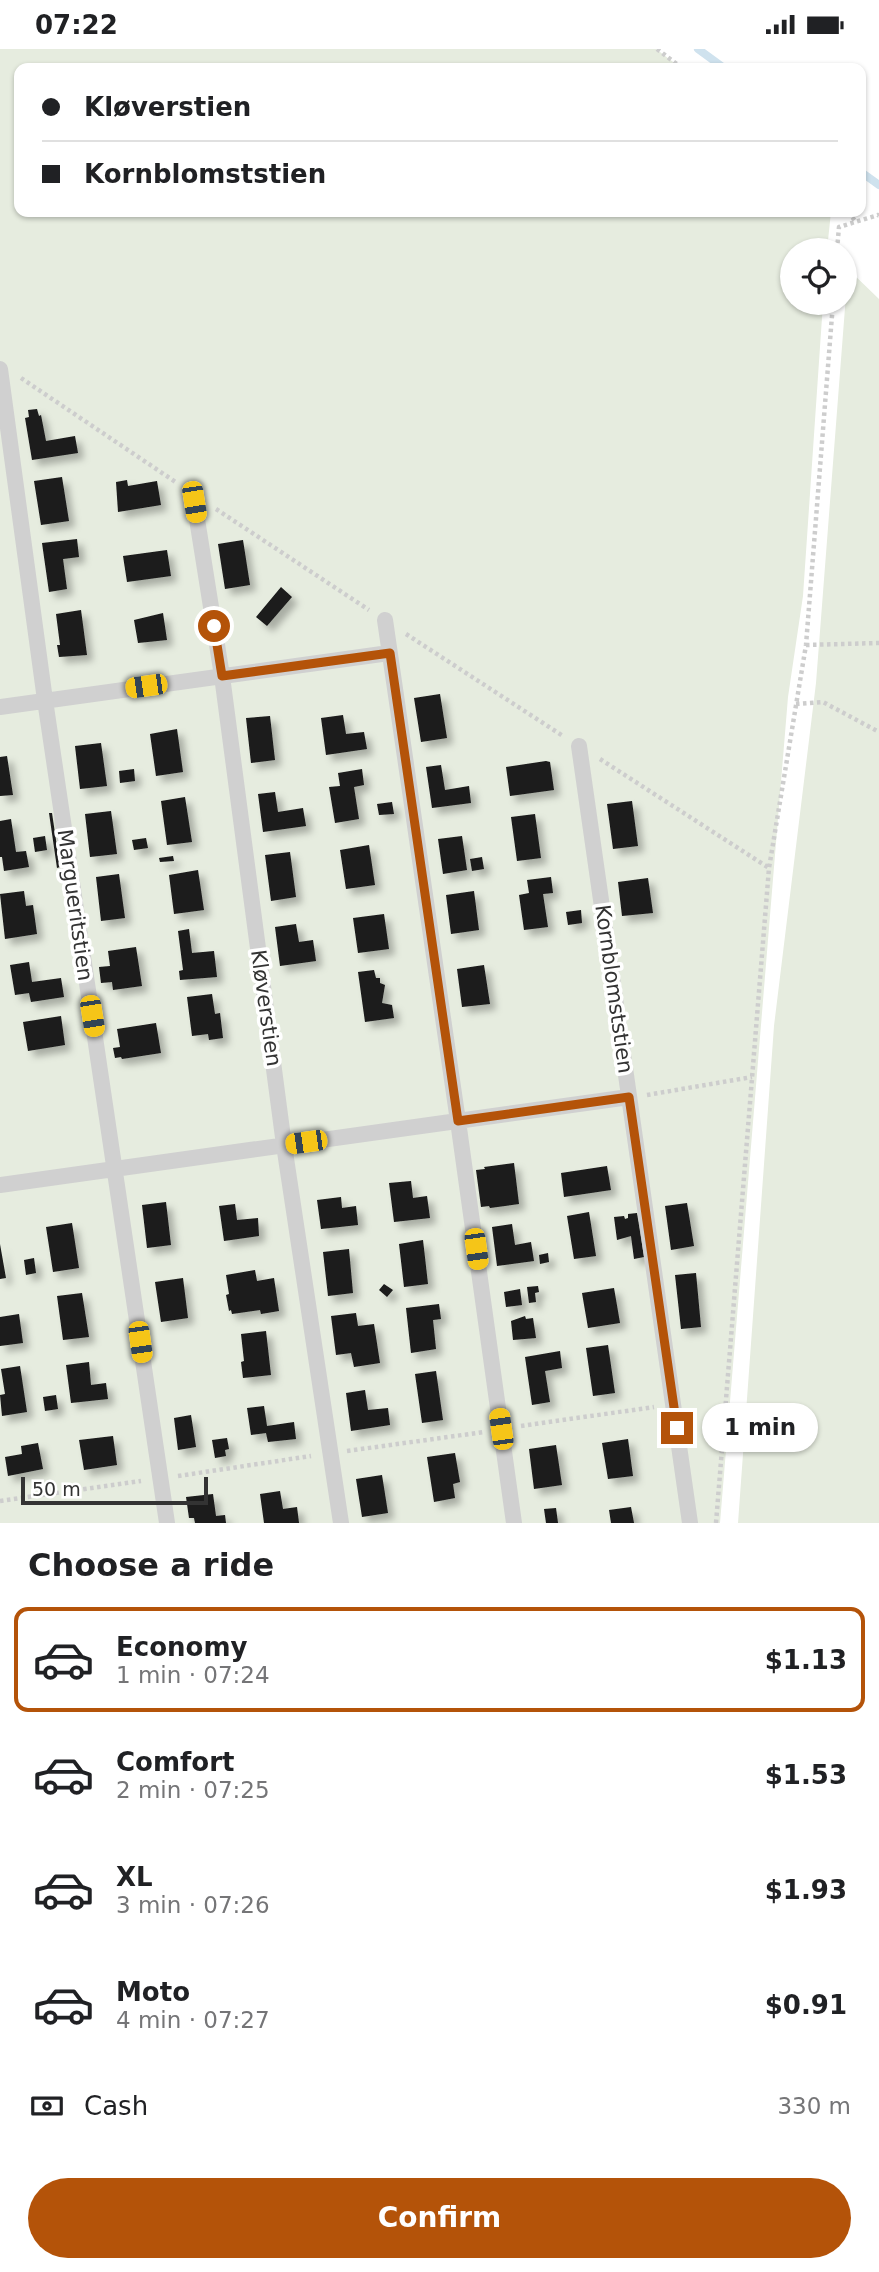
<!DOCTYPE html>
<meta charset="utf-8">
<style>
body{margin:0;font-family:"DejaVu Sans",sans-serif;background:#f6f6f6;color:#202124;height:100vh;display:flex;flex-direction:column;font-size:26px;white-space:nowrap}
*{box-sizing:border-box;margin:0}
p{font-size:23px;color:#757577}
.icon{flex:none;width:38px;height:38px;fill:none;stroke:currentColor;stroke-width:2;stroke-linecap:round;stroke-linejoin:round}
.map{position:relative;height:1474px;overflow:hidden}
.panel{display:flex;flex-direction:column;background:#fff;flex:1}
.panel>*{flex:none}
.top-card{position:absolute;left:14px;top:14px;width:852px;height:154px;border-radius:14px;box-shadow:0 2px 5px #0004;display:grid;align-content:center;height:154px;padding:0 28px;background:#fff}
.controls{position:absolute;left:780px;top:189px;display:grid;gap:14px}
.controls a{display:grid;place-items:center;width:77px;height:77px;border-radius:50%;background:#fff;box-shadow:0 2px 5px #0004;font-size:35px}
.scale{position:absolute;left:21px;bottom:18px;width:187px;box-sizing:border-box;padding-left:7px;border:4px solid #333;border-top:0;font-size:19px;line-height:24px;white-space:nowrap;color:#333;-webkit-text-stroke:5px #fff;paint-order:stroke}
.end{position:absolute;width:32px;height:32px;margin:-16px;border:9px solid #b45309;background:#fff;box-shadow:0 0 0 4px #fff}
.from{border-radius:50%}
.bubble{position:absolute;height:49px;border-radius:24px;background:#fff;box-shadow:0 2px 5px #0004;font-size:23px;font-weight:700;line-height:49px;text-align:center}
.car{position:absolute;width:21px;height:42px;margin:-21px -10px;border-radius:9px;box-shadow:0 0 5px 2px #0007;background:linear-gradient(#f5c518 24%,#345 0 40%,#f5c518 0 76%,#345 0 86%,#f5c518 0)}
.top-card b{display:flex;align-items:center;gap:24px;height:66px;font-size:26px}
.top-card b+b{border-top:2px solid #e0e0e0}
.top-card i{width:18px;height:18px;background:#202124}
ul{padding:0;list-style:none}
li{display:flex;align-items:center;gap:21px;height:105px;margin:0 14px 10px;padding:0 14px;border:4px solid transparent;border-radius:14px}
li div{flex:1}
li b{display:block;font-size:26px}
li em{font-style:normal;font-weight:700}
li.current{border-color:#b45309}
li>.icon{width:63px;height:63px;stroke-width:1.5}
h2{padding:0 28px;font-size:32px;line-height:84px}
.pay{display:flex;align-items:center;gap:18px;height:77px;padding:0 28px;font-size:26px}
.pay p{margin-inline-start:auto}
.action{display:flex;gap:14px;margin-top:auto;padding:14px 28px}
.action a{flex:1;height:80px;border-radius:42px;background:#b45309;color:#fff;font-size:28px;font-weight:700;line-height:80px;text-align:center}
.status{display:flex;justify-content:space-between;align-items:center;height:49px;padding:0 35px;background:#fff;direction:ltr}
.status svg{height:19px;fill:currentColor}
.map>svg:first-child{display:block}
</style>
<div class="status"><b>07:22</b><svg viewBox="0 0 49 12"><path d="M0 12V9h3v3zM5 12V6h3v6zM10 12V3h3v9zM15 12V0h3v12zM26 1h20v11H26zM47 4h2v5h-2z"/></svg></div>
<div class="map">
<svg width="879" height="1474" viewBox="0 0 879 1474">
<defs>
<filter id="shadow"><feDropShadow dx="6" dy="6" stdDeviation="3.5" flood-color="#0004"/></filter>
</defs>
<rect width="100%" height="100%" fill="#fff"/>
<path fill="#e6ecdf" d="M 0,0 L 656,0 L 681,19 L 19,19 L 19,163 L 831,163 L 827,201 L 793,201 L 793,254 L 823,254 L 803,547 L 788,648 L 720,1474 L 0,1474 Z
M 848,220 L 879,250 L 879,1474 L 738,1474 L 774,977 L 816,634 Z"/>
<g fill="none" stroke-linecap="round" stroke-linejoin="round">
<path stroke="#cfe2ee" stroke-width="8" d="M 698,0 L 724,19
M 861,123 L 879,136"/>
</g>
<path fill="#1a1a1a" filter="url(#shadow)" d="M 37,360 L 39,367 L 41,366 L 46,392 L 75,387 L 78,404 L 32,411 L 25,369 L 29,368 L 28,361 Z
M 62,428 L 69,472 L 41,476 L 34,432 Z
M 127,431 L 128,437 L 157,432 L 161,456 L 118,463 L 116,433 Z
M 77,490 L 79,508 L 63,510 L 67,540 L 49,543 L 42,494 Z
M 243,491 L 250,536 L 225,540 L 218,495 Z
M 167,501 L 171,527 L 127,533 L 123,507 Z
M 281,538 L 292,548 L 267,577 L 256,568 Z
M 81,561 L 87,606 L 59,608 L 57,596 L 60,596 L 56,565 Z
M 163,564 L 167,591 L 138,594 L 134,571 Z
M 440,645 L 447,689 L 421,693 L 414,649 Z
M 343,666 L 346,685 L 364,683 L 367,700 L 326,706 L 321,669 Z
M 270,667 L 275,711 L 251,714 L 246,669 Z
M 177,680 L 183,723 L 156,727 L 150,685 Z
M 101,694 L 107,737 L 80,740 L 75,697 Z
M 7,707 L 13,746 L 0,747 L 0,708 Z
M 546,712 L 550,713 L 554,741 L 510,747 L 506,718 Z
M 441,716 L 445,741 L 469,737 L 471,754 L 432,759 L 426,718 Z
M 134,720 L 135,732 L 120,734 L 119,722 Z
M 362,720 L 364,736 L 354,738 L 359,770 L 335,774 L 329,738 L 340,737 L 338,724 Z
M 275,743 L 278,763 L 303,759 L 306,777 L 263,783 L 258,745 Z
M 185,748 L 192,793 L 167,796 L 161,752 Z
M 632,752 L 638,797 L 613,800 L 607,755 Z
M 392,753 L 394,765 L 379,766 L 377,755 Z
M 111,762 L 117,805 L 90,808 L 85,765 Z
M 49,764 L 52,764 L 60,818 L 57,819 Z
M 535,765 L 541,809 L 517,812 L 511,768 Z
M 11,770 L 16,803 L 26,802 L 29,818 L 4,822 L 2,808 L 0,808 L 0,772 Z
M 45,787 L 47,801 L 35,803 L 33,789 Z
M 462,787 L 467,821 L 443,825 L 438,790 Z
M 146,789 L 148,799 L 134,801 L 132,791 Z
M 369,796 L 375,836 L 346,840 L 340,801 Z
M 290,803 L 296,848 L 271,852 L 265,806 Z
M 173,807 L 174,812 L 160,813 L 159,809 Z
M 482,808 L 484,820 L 472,822 L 470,810 Z
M 198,821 L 204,861 L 174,865 L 169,826 Z
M 119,825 L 125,869 L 101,872 L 96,828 Z
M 551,828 L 553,844 L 543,845 L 548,878 L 524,881 L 519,846 L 529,844 L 527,831 Z
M 648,829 L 653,864 L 622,867 L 618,833 Z
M 24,842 L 26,857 L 33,856 L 37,885 L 5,890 L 0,845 Z
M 474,842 L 479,881 L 451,885 L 446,846 Z
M 581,861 L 582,874 L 568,876 L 566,863 Z
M 384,865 L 389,900 L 358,904 L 353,869 Z
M 296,875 L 299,893 L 313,891 L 316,912 L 280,917 L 275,878 Z
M 189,880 L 192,904 L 214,902 L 217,928 L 180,931 L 179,922 L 183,921 L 178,882 Z
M 136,898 L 142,937 L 113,941 L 112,933 L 101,934 L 99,918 L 110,917 L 108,902 Z
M 29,913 L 32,933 L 61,929 L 64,948 L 31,953 L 29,944 L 15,946 L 10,916 Z
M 484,916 L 490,955 L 462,958 L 457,920 Z
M 374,921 L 376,929 L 380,929 L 380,934 L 385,936 L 382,954 L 392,956 L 394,969 L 365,973 L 358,923 Z
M 212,945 L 215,965 L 220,964 L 223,989 L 209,991 L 208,985 L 192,987 L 187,948 Z
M 61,967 L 65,996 L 28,1002 L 23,973 Z
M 156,974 L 161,1004 L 122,1010 L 121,1008 L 115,1009 L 113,999 L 120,998 L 117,980 Z
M 514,1114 L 519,1155 L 490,1159 L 489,1157 L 481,1158 L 476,1121 L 485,1120 L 484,1118 Z
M 607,1117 L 611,1141 L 564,1148 L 561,1124 Z
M 411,1132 L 413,1149 L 427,1147 L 430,1169 L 394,1173 L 389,1134 Z
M 341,1148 L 342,1159 L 356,1157 L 358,1176 L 321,1180 L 317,1151 Z
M 166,1153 L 171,1196 L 147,1199 L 142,1156 Z
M 687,1154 L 694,1197 L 671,1201 L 665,1157 Z
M 235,1155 L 237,1171 L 258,1169 L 259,1187 L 224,1192 L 219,1157 Z
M 589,1163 L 596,1207 L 574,1210 L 567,1167 Z
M 637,1164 L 644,1208 L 634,1210 L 631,1187 L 617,1191 L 614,1168 L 624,1167 L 625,1170 L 628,1169 L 628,1165 Z
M 72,1174 L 79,1219 L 53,1223 L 46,1178 Z
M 512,1175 L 515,1196 L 531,1193 L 534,1212 L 497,1217 L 492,1178 Z
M 423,1191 L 428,1235 L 404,1238 L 399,1195 Z
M 0,1195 L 6,1229 L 0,1230 Z
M 349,1200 L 353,1244 L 328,1247 L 323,1203 Z
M 548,1204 L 549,1213 L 540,1215 L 539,1206 Z
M 34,1209 L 36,1224 L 26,1226 L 24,1211 Z
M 255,1221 L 257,1232 L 274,1229 L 279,1262 L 261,1265 L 260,1261 L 232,1265 L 231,1261 L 229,1262 L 226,1246 L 229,1245 L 226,1226 Z
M 696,1224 L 701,1278 L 681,1280 L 675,1226 Z
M 183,1229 L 188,1269 L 161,1273 L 155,1233 Z
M 384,1235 L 393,1241 L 387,1248 L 379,1241 Z
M 538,1237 L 539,1243 L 535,1244 L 536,1253 L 529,1254 L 527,1238 Z
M 614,1239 L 620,1274 L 588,1279 L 582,1244 Z
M 520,1240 L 522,1256 L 506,1258 L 504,1243 Z
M 82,1244 L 89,1288 L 63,1291 L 57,1247 Z
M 439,1255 L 441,1270 L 433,1271 L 436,1300 L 411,1304 L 406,1259 Z
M 356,1264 L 358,1277 L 374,1275 L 380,1314 L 354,1318 L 351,1304 L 336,1306 L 331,1267 Z
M 19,1265 L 23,1294 L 0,1297 L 0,1268 Z
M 525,1267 L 526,1270 L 533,1269 L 536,1289 L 513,1291 L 511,1272 Z
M 266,1282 L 271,1326 L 243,1329 L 241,1313 L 244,1312 L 241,1285 Z
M 608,1296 L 615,1344 L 593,1347 L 586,1299 Z
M 560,1302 L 562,1319 L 545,1322 L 550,1353 L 532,1356 L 525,1308 Z
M 89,1313 L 91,1336 L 106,1334 L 108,1350 L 71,1354 L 66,1316 Z
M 20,1317 L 27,1363 L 2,1367 L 0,1346 L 5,1345 L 1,1320 Z
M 436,1322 L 443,1371 L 422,1374 L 415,1325 Z
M 365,1341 L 368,1361 L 388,1359 L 390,1376 L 351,1382 L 346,1344 Z
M 56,1346 L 58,1360 L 45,1362 L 43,1348 Z
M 264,1357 L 267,1377 L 294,1373 L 296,1390 L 268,1393 L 266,1384 L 251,1386 L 247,1359 Z
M 191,1366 L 196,1398 L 178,1401 L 174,1369 Z
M 113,1387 L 117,1416 L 84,1421 L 79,1391 Z
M 227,1389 L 229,1400 L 225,1401 L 226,1407 L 215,1409 L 212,1391 Z
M 628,1390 L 633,1427 L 608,1430 L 602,1394 Z
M 38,1394 L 43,1420 L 8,1427 L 5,1408 L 22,1405 L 21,1397 Z
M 556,1396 L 562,1436 L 534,1440 L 529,1400 Z
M 455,1404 L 460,1433 L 453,1435 L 455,1449 L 434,1453 L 427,1408 Z
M 382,1426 L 388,1464 L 362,1468 L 356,1430 Z
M 280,1442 L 283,1460 L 297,1458 L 299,1474 L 264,1474 L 260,1445 Z
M 213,1445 L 216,1467 L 225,1466 L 226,1474 L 195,1474 L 194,1469 L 189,1469 L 186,1448 Z
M 631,1458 L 634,1474 L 611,1474 L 609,1461 Z
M 556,1459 L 558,1474 L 546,1474 L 544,1460 Z"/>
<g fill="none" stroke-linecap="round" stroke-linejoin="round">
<path stroke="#cdcdcd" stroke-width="4.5" stroke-dasharray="3.5 3.5" stroke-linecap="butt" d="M 657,0 L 682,19
M 848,163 L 856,173
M 837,201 L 839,178 L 878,166 L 879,167
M 21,329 L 177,434
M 216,460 L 369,561
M 406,585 L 563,687
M 806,596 L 879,594
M 796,655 L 823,653 L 879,683
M 600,710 L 769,819
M 647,1046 L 752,1028
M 521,1377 L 654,1358
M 347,1402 L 484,1383
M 178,1427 L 311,1407
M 0,1452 L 141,1432
M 716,1474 L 769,819 L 806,596 L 833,254"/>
<path stroke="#d0d0d0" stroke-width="16" d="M 0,320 L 45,651 L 167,1474
M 193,445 L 222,627 L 284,1096 L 341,1474
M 385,571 L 458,1072 L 514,1474
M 0,658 L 389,604
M 579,697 L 690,1474
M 0,1136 L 629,1048"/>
</g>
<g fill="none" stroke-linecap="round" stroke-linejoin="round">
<path stroke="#b45309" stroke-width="9" d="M 214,577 L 222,627 L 390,604 L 458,1072 L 629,1048 L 677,1379"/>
</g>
<g text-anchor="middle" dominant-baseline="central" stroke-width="7" stroke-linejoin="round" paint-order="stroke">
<g font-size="21" fill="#333" stroke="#fff">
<text transform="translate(75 856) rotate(82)">Margueritstien</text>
<text transform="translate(614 940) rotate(82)">Kornblomststien</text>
<text transform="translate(266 959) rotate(82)">Kløverstien</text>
</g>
</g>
</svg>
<div class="controls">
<a><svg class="icon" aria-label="locate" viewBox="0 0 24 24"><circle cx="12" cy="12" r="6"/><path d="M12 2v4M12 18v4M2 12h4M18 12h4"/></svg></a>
</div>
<div class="scale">50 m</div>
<i class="end from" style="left:214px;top:577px"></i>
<i class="end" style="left:677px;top:1379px"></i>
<div class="bubble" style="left:702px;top:1354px;width:116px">1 min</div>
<i class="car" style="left:194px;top:453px;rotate:171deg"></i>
<i class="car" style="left:146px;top:637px;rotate:262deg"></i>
<i class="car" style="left:92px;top:967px;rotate:171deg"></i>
<i class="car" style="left:306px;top:1093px;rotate:262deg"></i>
<i class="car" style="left:476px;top:1200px;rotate:172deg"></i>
<i class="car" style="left:140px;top:1293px;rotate:172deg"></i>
<i class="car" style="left:501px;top:1380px;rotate:352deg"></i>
<div class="top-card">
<b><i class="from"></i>Kløverstien</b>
<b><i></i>Kornblomststien</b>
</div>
</div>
<section class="panel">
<h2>Choose a ride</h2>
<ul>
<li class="current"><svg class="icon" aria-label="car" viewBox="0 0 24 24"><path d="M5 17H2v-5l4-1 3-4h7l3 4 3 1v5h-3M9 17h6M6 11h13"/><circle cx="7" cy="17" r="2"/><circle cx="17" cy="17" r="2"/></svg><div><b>Economy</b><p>1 min · 07:24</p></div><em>$1.13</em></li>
<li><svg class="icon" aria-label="car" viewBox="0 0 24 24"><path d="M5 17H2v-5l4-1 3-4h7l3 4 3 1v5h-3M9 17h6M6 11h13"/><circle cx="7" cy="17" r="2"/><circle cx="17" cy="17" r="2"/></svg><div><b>Comfort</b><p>2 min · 07:25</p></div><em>$1.53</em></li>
<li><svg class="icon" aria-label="car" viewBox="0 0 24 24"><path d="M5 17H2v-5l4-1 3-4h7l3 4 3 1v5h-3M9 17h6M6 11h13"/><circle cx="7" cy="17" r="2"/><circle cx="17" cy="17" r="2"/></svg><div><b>XL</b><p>3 min · 07:26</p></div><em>$1.93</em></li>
<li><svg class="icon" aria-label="car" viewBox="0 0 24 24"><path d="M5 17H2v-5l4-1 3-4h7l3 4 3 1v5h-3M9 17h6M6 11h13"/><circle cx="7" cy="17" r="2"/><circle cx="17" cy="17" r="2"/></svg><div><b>Moto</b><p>4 min · 07:27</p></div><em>$0.91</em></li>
</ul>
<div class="pay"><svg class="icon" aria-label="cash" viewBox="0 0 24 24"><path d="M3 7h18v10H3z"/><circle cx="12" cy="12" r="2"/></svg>Cash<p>330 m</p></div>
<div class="action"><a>Confirm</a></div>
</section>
